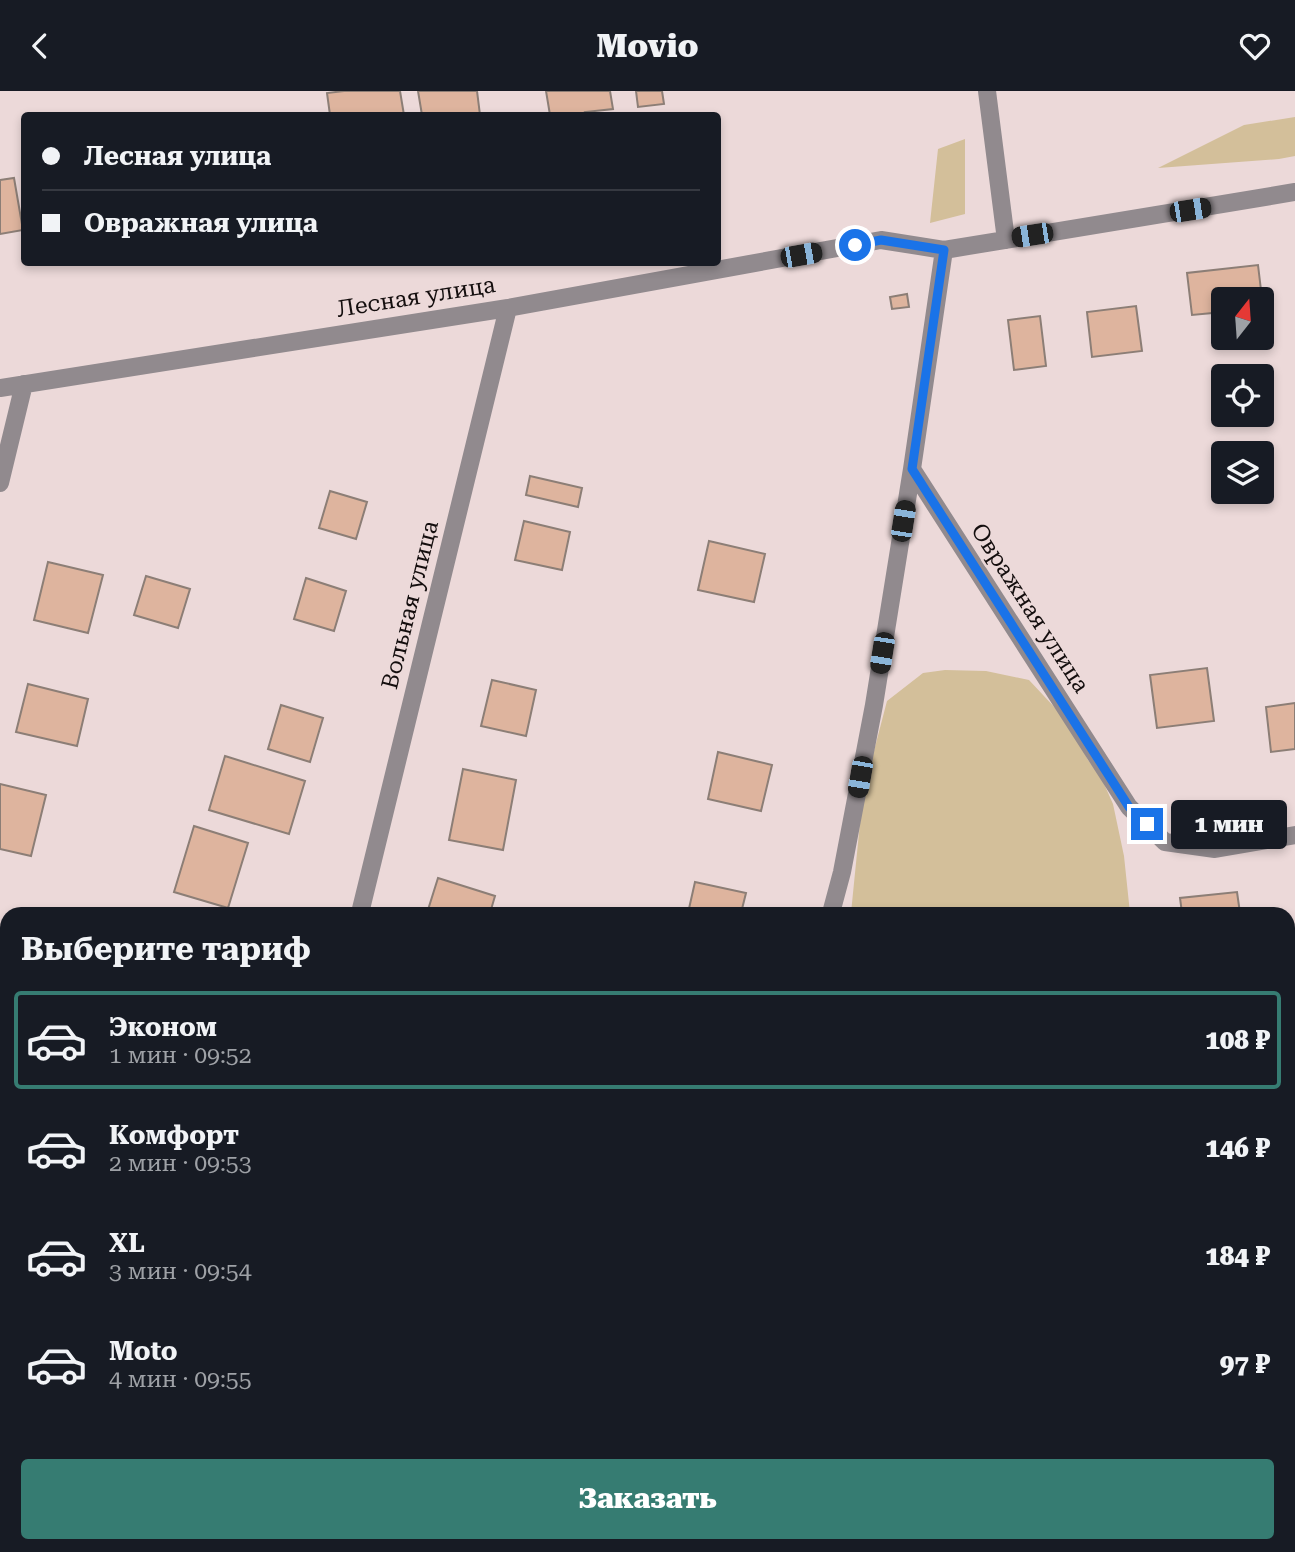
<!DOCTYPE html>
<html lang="ru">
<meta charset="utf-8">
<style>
body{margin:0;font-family:"Roboto Serif",serif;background:#20242c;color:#f1f3f6;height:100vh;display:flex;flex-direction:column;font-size:26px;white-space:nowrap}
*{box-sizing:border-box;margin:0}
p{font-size:23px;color:#9ea1a6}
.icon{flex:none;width:38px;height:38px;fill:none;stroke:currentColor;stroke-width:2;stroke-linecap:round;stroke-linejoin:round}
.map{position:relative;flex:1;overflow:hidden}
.panel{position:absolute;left:0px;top:816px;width:1295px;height:646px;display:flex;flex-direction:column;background:#171b24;border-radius:21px 21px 0 0;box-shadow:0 4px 10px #0003}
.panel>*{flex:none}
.top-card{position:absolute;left:21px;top:21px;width:700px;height:154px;border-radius:7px;box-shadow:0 4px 10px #0003;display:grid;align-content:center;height:154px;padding:0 21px;background:#171b24}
.needle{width:46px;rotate:17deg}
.buttons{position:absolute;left:1211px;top:196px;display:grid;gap:14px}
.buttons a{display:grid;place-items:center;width:63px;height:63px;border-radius:7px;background:#171b24;box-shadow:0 4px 10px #0003;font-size:35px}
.end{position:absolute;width:32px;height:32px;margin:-16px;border:9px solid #1a73e8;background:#fff;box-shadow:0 0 0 4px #fff}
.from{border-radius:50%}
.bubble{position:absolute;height:49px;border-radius:7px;background:#171b24;box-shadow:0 4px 10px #0003;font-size:23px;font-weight:800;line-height:49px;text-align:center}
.car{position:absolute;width:21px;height:42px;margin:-21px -10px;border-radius:9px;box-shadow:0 0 5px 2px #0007;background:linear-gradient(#222 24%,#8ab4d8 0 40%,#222 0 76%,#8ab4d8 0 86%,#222 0)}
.top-card b{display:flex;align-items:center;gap:24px;height:66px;font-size:26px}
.top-card b+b{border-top:2px solid #363941}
.top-card i{width:18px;height:18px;background:#f1f3f6}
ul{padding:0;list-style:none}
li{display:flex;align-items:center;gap:21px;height:98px;margin:0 14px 10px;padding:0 7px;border:4px solid transparent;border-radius:7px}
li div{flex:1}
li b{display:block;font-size:26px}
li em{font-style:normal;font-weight:800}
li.on{border-color:#367c72}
li>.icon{width:63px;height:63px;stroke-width:1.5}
h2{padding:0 21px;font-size:32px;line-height:84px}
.action{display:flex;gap:14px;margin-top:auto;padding:14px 21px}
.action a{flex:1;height:80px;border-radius:7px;background:#367c72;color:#fff;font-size:28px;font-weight:800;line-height:80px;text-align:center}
header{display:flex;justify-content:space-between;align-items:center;height:91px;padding:0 21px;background:#171b24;font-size:32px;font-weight:800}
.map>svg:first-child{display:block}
</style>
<header><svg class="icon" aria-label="back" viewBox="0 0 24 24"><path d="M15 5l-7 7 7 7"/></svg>Movio<svg class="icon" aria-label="heart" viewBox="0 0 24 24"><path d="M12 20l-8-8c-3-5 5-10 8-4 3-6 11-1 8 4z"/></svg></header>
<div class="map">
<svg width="1295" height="1461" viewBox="0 0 1295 1461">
<rect width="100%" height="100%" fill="#ecd9d9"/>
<path fill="#d3bf9a" d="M 1295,26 L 1295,65 L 1279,68 L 1158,77 L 1244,34 Z
M 965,48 L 965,123 L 930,132 L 938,58 Z
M 945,579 L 986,580 L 1029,589 L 1058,620 L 1075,644 L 1088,669 L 1101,686 L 1113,713 L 1124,765 L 1130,822 L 851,822 L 863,702 L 887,610 L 923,582 Z
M 1288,1020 L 1295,1022 L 1295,1351 L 1288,1353 Z"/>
<path fill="#deb49e" stroke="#8c7e76" stroke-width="2" d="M 344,0 L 400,0 L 404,24 L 330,24 L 327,2 Z
M 418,0 L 477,0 L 480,24 L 422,24 Z
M 546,0 L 610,0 L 613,18 L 585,21 L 586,24 L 550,24 Z
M 636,0 L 662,0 L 664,13 L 638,16 Z
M 14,87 L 23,139 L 0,143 L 0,89 Z
M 1258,174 L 1263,216 L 1262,208 L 1223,208 L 1223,221 L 1192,224 L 1187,182 Z
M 907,203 L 909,216 L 892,218 L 890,206 Z
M 1136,215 L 1142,260 L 1092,266 L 1087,221 Z
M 1040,225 L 1046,275 L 1014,279 L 1008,229 Z
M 530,385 L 582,397 L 578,416 L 526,404 Z
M 330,400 L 367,411 L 356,448 L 319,437 Z
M 524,430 L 570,441 L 562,479 L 515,469 Z
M 709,450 L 765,463 L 754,511 L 698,499 Z
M 48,471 L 103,484 L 88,542 L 34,529 Z
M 146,485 L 190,498 L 178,537 L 134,524 Z
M 306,487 L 346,500 L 334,540 L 294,528 Z
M 1207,577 L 1214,630 L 1157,637 L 1150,584 Z
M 492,589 L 536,599 L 526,645 L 481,635 Z
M 28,593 L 88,608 L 77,655 L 16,641 Z
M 1295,612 L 1295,658 L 1271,661 L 1266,616 Z
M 281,614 L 323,627 L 310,671 L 268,658 Z
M 718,661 L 772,674 L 761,720 L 708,708 Z
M 225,665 L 305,690 L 289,743 L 209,719 Z
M 463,678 L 516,689 L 503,759 L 449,749 Z
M 0,693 L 46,704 L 31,765 L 0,758 Z
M 194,735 L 248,752 L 228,817 L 174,801 Z
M 438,787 L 495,805 L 490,822 L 427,822 Z
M 695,791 L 746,802 L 741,822 L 688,822 Z
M 1237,801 L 1240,822 L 1182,822 L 1180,807 Z
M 0,838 L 7,840 L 7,857 L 0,885 Z
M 61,1454 L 111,1454 L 109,1461 L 59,1461 Z
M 524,1454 L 539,1454 L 552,1457 L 551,1461 L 522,1461 Z
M 1217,1454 L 1249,1454 L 1251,1461 L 1208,1461 L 1207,1458 Z"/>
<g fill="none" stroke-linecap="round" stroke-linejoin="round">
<path stroke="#786c6c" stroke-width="4.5" stroke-dasharray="5 3.5" stroke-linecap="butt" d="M 1288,1391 L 1295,1389"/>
<path stroke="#918a8e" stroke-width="18" d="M 987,0 L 1006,149
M 944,159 L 912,378 L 1129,716 L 1165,751 L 1215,758 L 1295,744
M 0,297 L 508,217 L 881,149 L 944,159 L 1295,101
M 0,392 L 24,293
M 360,822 L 508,217
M 831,822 L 842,781 L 874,614 L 912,378
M 205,1461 L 206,1454
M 672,1461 L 674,1454
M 1131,1461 L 1132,1458"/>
</g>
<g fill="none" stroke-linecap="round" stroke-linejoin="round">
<path stroke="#1a73e8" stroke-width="9" d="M 855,154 L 881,149 L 944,159 L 912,378 L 1129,716 L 1147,733"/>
</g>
<g text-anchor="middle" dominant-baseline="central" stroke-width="5" stroke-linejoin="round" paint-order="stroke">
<g font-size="23" fill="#140e0e" stroke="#ecd9d9">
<text transform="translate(416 206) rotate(-9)">Лесная улица</text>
<text transform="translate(410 514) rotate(-76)">Вольная улица</text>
<text transform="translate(1030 517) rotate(57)">Овражная улица</text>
</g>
</g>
</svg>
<div class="buttons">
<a><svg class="needle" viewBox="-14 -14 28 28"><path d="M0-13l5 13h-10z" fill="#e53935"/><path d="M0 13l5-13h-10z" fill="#9ea1a6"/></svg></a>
<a><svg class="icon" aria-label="locate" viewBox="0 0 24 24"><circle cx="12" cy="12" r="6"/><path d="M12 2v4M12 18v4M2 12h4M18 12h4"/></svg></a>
<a><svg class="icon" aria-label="layers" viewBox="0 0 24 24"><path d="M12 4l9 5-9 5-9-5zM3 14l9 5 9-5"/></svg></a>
</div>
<i class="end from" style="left:855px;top:154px"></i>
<i class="end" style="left:1147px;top:733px"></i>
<div class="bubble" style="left:1171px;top:709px;width:116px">1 мин</div>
<i class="car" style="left:1190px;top:119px;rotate:81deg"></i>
<i class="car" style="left:1032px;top:144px;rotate:261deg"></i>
<i class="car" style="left:801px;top:164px;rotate:80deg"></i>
<i class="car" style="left:903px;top:430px;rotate:9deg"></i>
<i class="car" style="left:882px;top:562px;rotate:189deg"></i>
<i class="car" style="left:860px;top:686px;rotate:190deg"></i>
<div class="top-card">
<b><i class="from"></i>Лесная улица</b>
<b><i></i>Овражная улица</b>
</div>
<section class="panel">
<h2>Выберите тариф</h2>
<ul>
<li class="on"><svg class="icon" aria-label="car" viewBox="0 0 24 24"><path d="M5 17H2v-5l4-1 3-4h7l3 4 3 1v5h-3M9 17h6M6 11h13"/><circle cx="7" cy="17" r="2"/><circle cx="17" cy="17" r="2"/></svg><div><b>Эконом</b><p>1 мин · 09:52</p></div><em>108 ₽</em></li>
<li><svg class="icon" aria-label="car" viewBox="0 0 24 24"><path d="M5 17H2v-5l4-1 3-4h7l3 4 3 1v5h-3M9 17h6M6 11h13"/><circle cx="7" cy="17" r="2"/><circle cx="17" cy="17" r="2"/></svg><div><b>Комфорт</b><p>2 мин · 09:53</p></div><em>146 ₽</em></li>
<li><svg class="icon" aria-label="car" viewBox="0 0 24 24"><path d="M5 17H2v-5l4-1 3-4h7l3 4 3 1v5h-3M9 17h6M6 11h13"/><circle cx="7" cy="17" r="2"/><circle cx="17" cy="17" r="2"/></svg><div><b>XL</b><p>3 мин · 09:54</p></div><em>184 ₽</em></li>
<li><svg class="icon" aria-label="car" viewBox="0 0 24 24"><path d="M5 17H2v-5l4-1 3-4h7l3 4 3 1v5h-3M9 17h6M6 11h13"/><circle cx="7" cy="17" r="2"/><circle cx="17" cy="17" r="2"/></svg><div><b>Moto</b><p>4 мин · 09:55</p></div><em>97 ₽</em></li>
</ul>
<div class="action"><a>Заказать</a></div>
</section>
</div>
